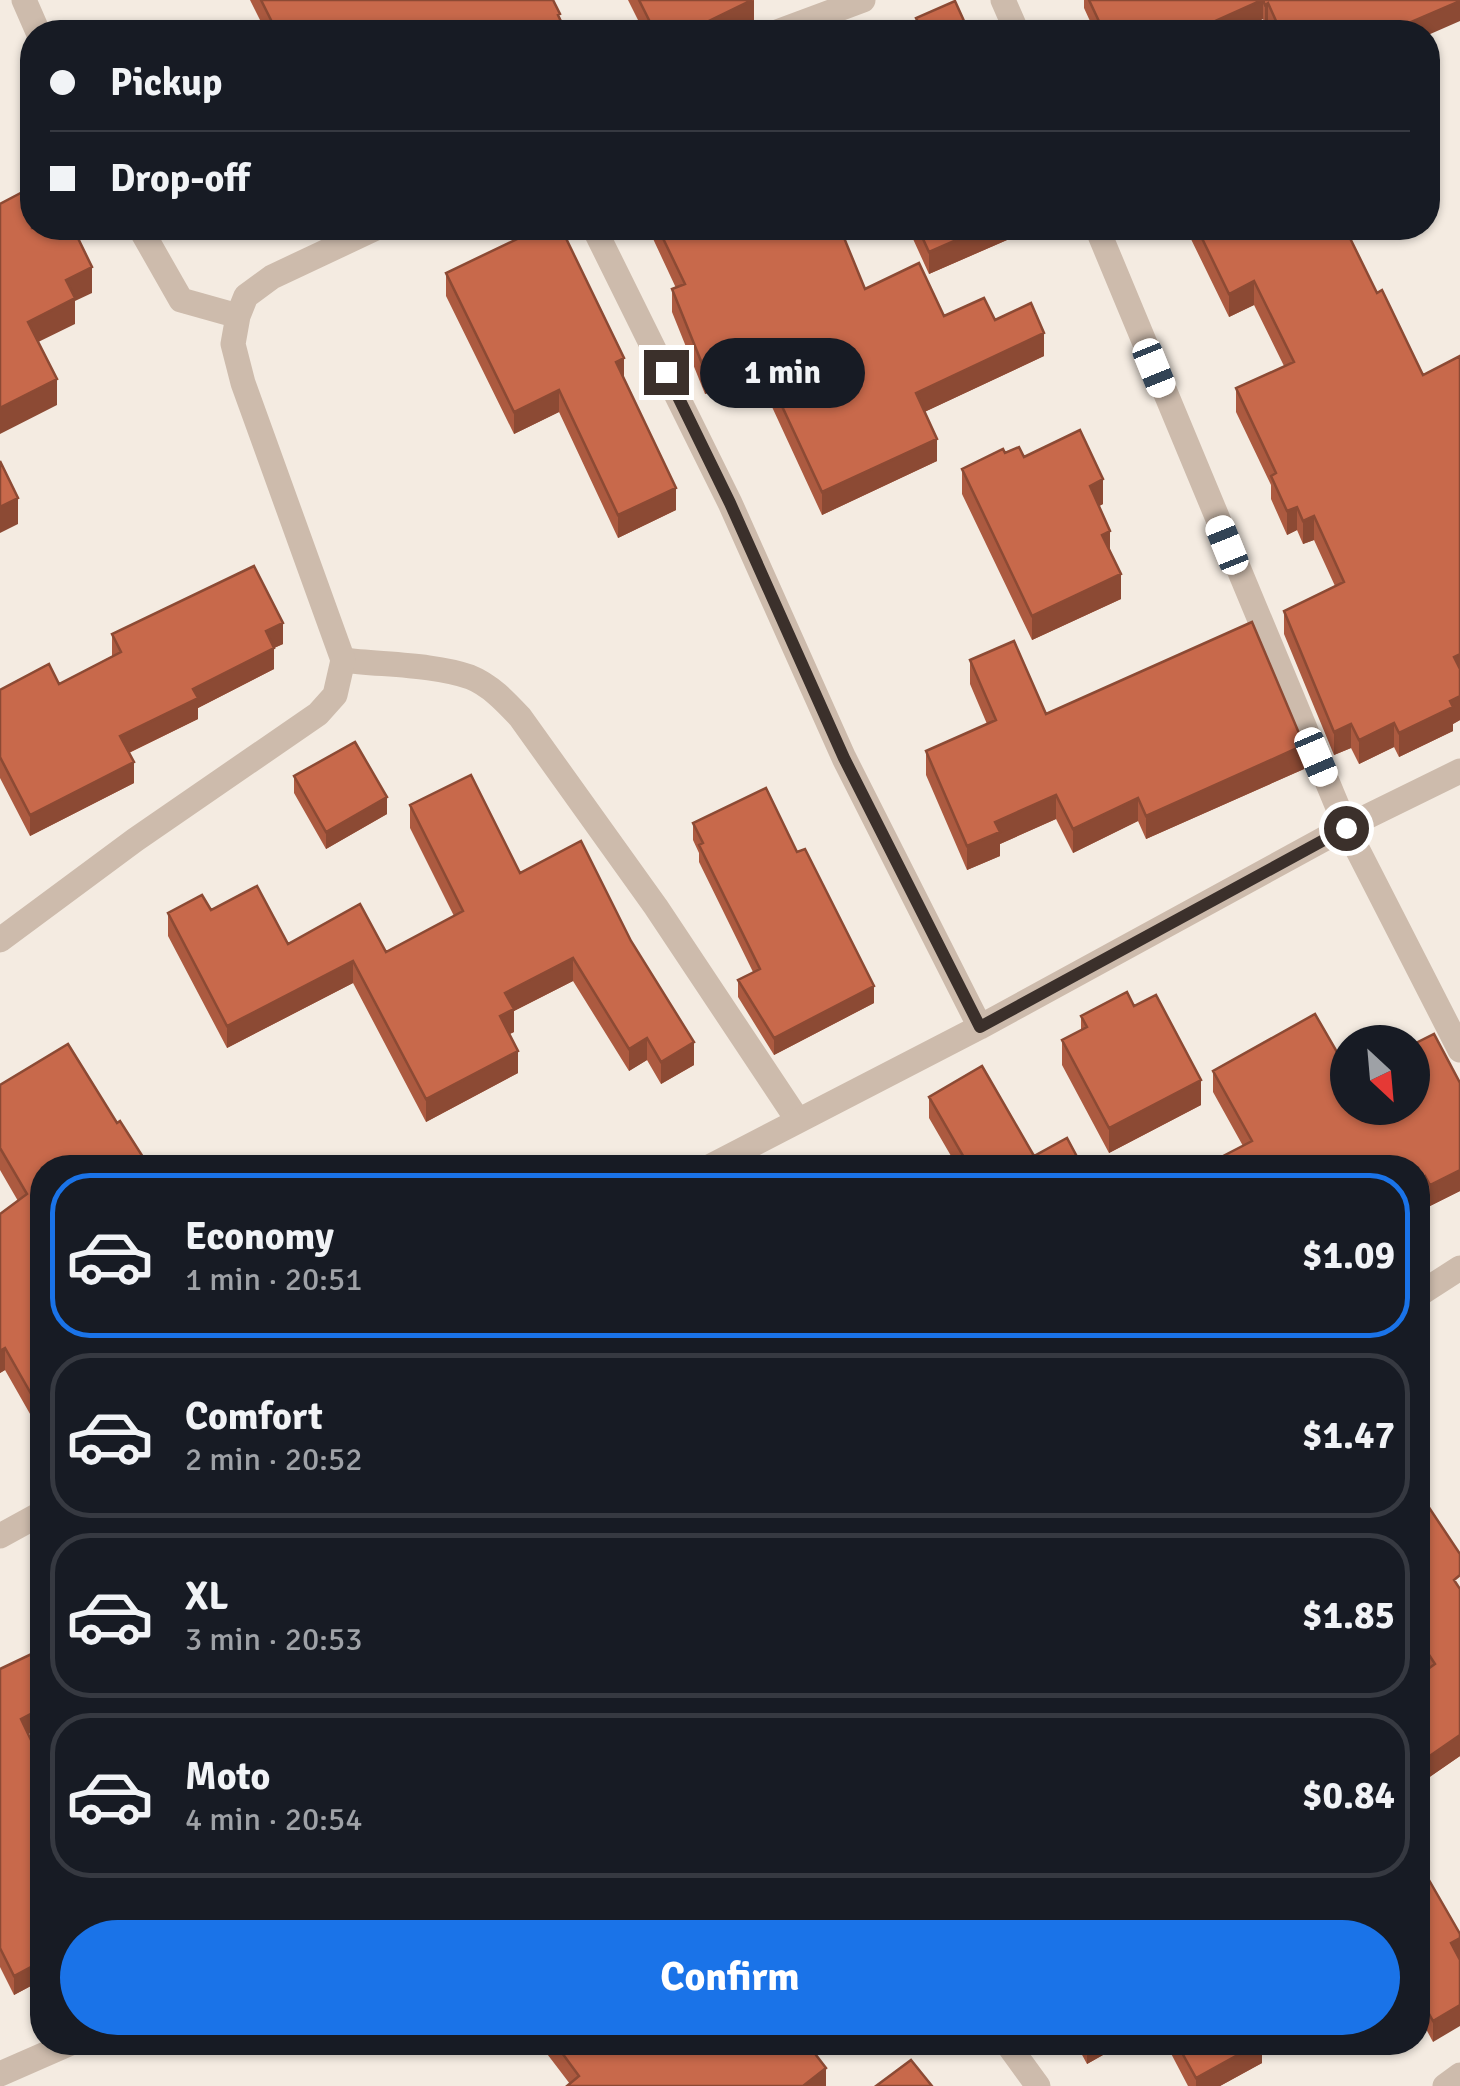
<!DOCTYPE html>
<meta charset="utf-8">
<style>
body{margin:0;font-family:Signika,sans-serif;background:#20242c;color:#f1f3f6;height:100vh;display:flex;flex-direction:column;font-size:38px;white-space:nowrap}
*{box-sizing:border-box;margin:0}
p{font-size:32px;color:#9ea1a6}
.icon{flex:none;width:55px;height:55px;fill:none;stroke:currentColor;stroke-width:2;stroke-linecap:round;stroke-linejoin:round}
.map{position:relative;flex:1;overflow:hidden}
.details{position:absolute;left:30px;top:1155px;width:1400px;height:900px;display:flex;flex-direction:column;background:#171b24;border-radius:40px;box-shadow:0 2px 8px #0004}
.details>*{flex:none}
.hud{position:absolute;left:20px;top:20px;width:1420px;height:220px;border-radius:40px;box-shadow:0 2px 8px #0004;display:grid;align-content:center;height:220px;padding:0 30px;background:#171b24}
.needle{width:65px;rotate:154deg}
.fabs{position:absolute;left:1330px;top:1025px;display:grid;gap:20px}
.fabs a{display:grid;place-items:center;width:100px;height:100px;border-radius:50%;background:#171b24;box-shadow:0 2px 8px #0004;font-size:50px}
.end{position:absolute;width:45px;height:45px;margin:-22px;border:12px solid #3b302b;background:#fff;box-shadow:0 0 0 5px #fff}
.from{border-radius:50%}
.bubble{position:absolute;height:70px;border-radius:35px;background:#171b24;box-shadow:0 2px 8px #0004;font-size:32px;font-weight:700;line-height:70px;text-align:center}
.car{position:absolute;width:30px;height:60px;margin:-30px -15px;border-radius:12px;box-shadow:0 0 8px 2px #0007;background:linear-gradient(#fff 24%,#345 0 40%,#fff 0 76%,#345 0 86%,#fff 0)}
.hud b{display:flex;align-items:center;gap:35px;height:95px;font-size:38px}
.hud b+b{border-top:2px solid #363941}
.hud i{width:25px;height:25px;background:#f1f3f6}
ul{padding:18px 0 0;list-style:none}
li{display:flex;align-items:center;gap:30px;height:165px;margin:0 20px 15px;padding:0 10px;border:5px solid #363941;border-radius:40px}
li div{flex:1}
li b{display:block;font-size:38px}
li em{font-style:normal;font-weight:700}
li.selected{border-color:#1a73e8}
li>.icon{width:90px;height:90px;stroke-width:1.5}
.button{display:flex;gap:20px;margin-top:auto;padding:20px 30px}
.button a{flex:1;height:115px;border-radius:60px;background:#1a73e8;color:#fff;font-size:40px;font-weight:700;line-height:115px;text-align:center}
.map>svg:first-child{display:block}
</style>
<div class="map">
<svg width="1460" height="2086" viewBox="0 0 1460 2086">
<rect width="100%" height="100%" fill="#f4ebe1"/>
<g fill="none" stroke-linecap="round" stroke-linejoin="round">
<path stroke="#cdbbac" stroke-width="25" d="M 343,660 C 381,665 434,664 470,677 C 490,685 505,701 520,717 L 656,907 L 797,1119"/>
<path stroke="#cdbbac" stroke-width="25" d="M 24,0 L 38,32
M 1003,0 L 1017,32
M 777,32 L 863,0
M 140,228 L 181,300 L 238,316
M 594,228 L 730,503 L 844,758 L 980,1027
M 1097,228 L 1346,827 L 1460,1050
M 0,940 L 135,840 L 318,714 L 335,695 L 343,660 L 243,383 L 233,344 L 238,316 L 246,296 L 272,277 L 376,228
M 707,1168 L 980,1027 L 1346,827 L 1460,771
M 1418,1295 L 1460,1268
M 0,1536 L 42,1513
M 1006,2042 L 1038,2086
M 0,2074 L 73,2042
M 1445,2086 L 1460,2075"/>
</g>
<path fill="#ac5a40" d="M 250,0 L 553,0 L 566,32 L 266,32 Z
M 628,0 L 754,0 L 754,23 L 734,32 L 644,32 Z
M 1084,0 L 1460,0 L 1428,32 L 1272,32 L 1268,23 L 1265,25 L 1263,19 L 1234,32 L 1095,32 L 1084,8 Z
M 916,18 L 969,32 L 916,32 Z
M 648,228 L 840,228 L 865,289 L 944,316 L 995,320 L 1044,356 L 924,412 L 937,461 L 822,515 L 760,381 L 733,392 L 729,383 L 705,394 L 672,312 L 672,289 L 676,288 Z
M 908,228 L 1007,228 L 1007,240 L 929,274 Z
M 1188,228 L 1345,228 L 1377,293 L 1423,375 L 1460,356 L 1460,720 L 1453,724 L 1453,731 L 1399,757 L 1394,747 L 1359,764 L 1351,748 L 1334,755 L 1284,634 L 1284,611 L 1335,586 L 1314,540 L 1303,544 L 1297,530 L 1287,535 L 1271,499 L 1271,485 L 1236,412 L 1236,388 L 1284,366 L 1254,305 L 1229,317 L 1188,233 Z
M 446,273 L 624,380 L 676,510 L 618,538 L 559,412 L 514,434 L 446,296 Z
M 1005,453 L 1024,457 L 1103,504 L 1099,506 L 1121,599 L 1032,640 L 962,494 L 962,469 Z
M 112,634 L 283,644 L 274,648 L 274,669 L 198,708 L 198,719 L 129,753 L 134,783 L 30,836 L 0,778 L 0,690 L 59,684 L 112,656 Z
M 970,660 L 1046,714 L 1304,769 L 1146,839 L 1138,821 L 1073,853 L 1056,819 L 1000,844 L 1000,856 L 967,870 L 926,775 L 926,751 L 987,724 L 970,684 Z
M 294,776 L 387,814 L 326,849 L 294,793 Z
M 410,805 L 520,873 L 694,1065 L 661,1084 L 647,1060 L 629,1071 L 573,981 L 514,1011 L 514,1032 L 509,1034 L 518,1073 L 426,1122 L 353,983 L 227,1048 L 168,936 L 168,913 L 211,910 L 288,944 L 386,952 L 454,916 L 410,828 Z
M 693,823 L 874,1003 L 774,1055 L 738,997 L 738,980 L 753,972 L 699,862 L 699,853 L 693,840 Z
M 1134,1006 L 1201,1105 L 1109,1153 L 1062,1065 L 1062,1040 L 1081,1030 L 1081,1016 Z
M 1213,1071 L 1348,1108 L 1460,1083 L 1460,1191 L 1430,1206 L 1425,1197 L 1243,1146 L 1213,1092 Z
M 0,1085 L 42,1168 L 42,1435 L 5,1370 L 0,1373 L 0,1214 L 18,1201 L 0,1170 Z
M 929,1097 L 1034,1156 L 1083,1168 L 958,1168 L 929,1118 Z
M 1418,1491 L 1460,1756 L 1418,1785 L 1418,1676 L 1426,1671 L 1418,1659 Z
M 0,1669 L 42,1727 L 28,1734 L 42,1763 L 42,1980 L 14,1995 L 0,1967 Z
M 1418,1861 L 1460,1934 L 1433,2042 L 1418,2014 Z
M 538,2042 L 806,2042 L 826,2086 L 570,2084 Z
M 1075,2042 L 1126,2042 L 1087,2064 Z
M 1165,2042 L 1282,2042 L 1262,2055 L 1262,2063 L 1220,2086 L 1188,2086 Z"/>
<path fill="#8c4a34" d="M 754,0 L 754,23 L 734,32 L 686,32 Z
M 1263,0 L 1263,19 L 1234,32 L 1191,32 Z
M 1460,1 L 1460,21 L 1428,35 L 1428,32 L 1388,32 Z
M 1268,3 L 1268,23 L 1265,25 L 1265,5 Z
M 984,228 L 1007,228 L 1007,240 L 929,274 L 929,252 Z
M 92,267 L 92,293 L 75,301 L 75,324 L 28,347 L 28,322 L 66,280 Z
M 1254,281 L 1254,305 L 1229,317 L 1229,294 Z
M 1044,333 L 1044,356 L 916,416 L 916,393 Z
M 624,358 L 624,380 L 616,362 Z
M 760,359 L 760,381 L 733,392 L 733,370 Z
M 729,361 L 729,383 L 705,394 L 705,371 Z
M 57,379 L 57,405 L 0,434 L 0,408 Z
M 559,390 L 559,412 L 514,434 L 514,412 Z
M 937,439 L 937,461 L 822,515 L 822,492 Z
M 1103,479 L 1103,504 L 1090,511 L 1090,486 Z
M 676,488 L 676,510 L 618,538 L 618,515 Z
M 18,498 L 18,524 L 0,533 L 0,507 Z
M 1297,507 L 1297,530 L 1287,535 L 1287,511 Z
M 1314,516 L 1314,540 L 1303,544 L 1303,521 Z
M 1110,531 L 1110,555 L 1102,535 Z
M 1121,574 L 1121,599 L 1032,640 L 1032,616 Z
M 283,623 L 283,644 L 274,648 L 274,669 L 198,708 L 198,719 L 120,757 L 120,736 L 193,689 L 266,631 Z
M 1460,654 L 1460,677 L 1454,657 Z
M 1460,696 L 1460,720 L 1453,724 L 1453,731 L 1399,757 L 1399,733 Z
M 1394,723 L 1394,747 L 1359,764 L 1359,740 Z
M 1351,724 L 1351,748 L 1334,755 L 1334,732 Z
M 1304,745 L 1304,769 L 1146,839 L 1146,816 Z
M 134,762 L 134,783 L 30,836 L 30,815 Z
M 1056,795 L 1056,819 L 1000,844 L 1000,856 L 967,870 L 967,846 L 995,822 Z
M 387,797 L 387,814 L 326,849 L 326,832 Z
M 1138,798 L 1138,821 L 1073,853 L 1073,829 Z
M 573,958 L 573,981 L 514,1011 L 514,1032 L 500,1039 L 500,1016 L 505,993 Z
M 353,961 L 353,983 L 227,1048 L 227,1026 Z
M 874,986 L 874,1003 L 774,1055 L 774,1038 Z
M 647,1038 L 647,1060 L 629,1071 L 629,1049 Z
M 694,1042 L 694,1065 L 661,1084 L 661,1062 Z
M 518,1051 L 518,1073 L 426,1122 L 426,1099 Z
M 1201,1080 L 1201,1105 L 1109,1153 L 1109,1128 Z
M 1460,1170 L 1460,1191 L 1430,1206 L 1430,1185 Z
M 1425,1176 L 1425,1197 L 1418,1201 L 1418,1180 Z
M 42,1240 L 42,1262 L 33,1246 Z
M 42,1303 L 42,1325 L 33,1309 Z
M 5,1348 L 5,1370 L 0,1373 L 0,1351 Z
M 42,1708 L 42,1727 L 21,1738 L 21,1719 Z
M 1460,1735 L 1460,1756 L 1418,1785 L 1418,1764 Z
M 1460,1938 L 1460,1959 L 1451,1943 Z
M 42,1961 L 42,1980 L 14,1995 L 14,1976 Z
M 1460,2005 L 1460,2026 L 1433,2042 L 1433,2021 Z
M 1089,2042 L 1126,2042 L 1087,2064 L 1087,2043 Z
M 1260,2042 L 1282,2042 L 1262,2055 L 1262,2063 L 1220,2086 L 1196,2086 L 1196,2078 Z
M 826,2068 L 826,2086 L 803,2086 Z"/>
<path fill="#c8694b" stroke="#8c4a34" stroke-width="2.5" d="M 261,0 L 553,0 L 560,14 L 558,15 L 566,32 L 277,32 Z
M 639,0 L 752,0 L 686,32 L 655,32 Z
M 1089,0 L 1262,0 L 1191,32 L 1104,32 Z
M 1263,0 L 1460,0 L 1460,1 L 1388,32 L 1281,32 L 1268,3 L 1265,5 Z
M 955,1 L 969,32 L 923,32 L 916,18 Z
M 32,187 L 32,228 L 73,228 L 92,267 L 66,280 L 75,298 L 28,322 L 57,379 L 0,408 L 0,204 Z
M 540,228 L 561,228 L 624,358 L 616,362 L 676,488 L 618,515 L 559,390 L 514,412 L 446,273 Z
M 658,228 L 840,228 L 865,289 L 919,263 L 944,316 L 984,298 L 995,320 L 1031,303 L 1044,333 L 916,393 L 937,439 L 822,492 L 760,359 L 733,370 L 729,361 L 705,371 L 672,289 L 685,284 Z
M 918,228 L 984,228 L 929,252 Z
M 1197,228 L 1345,228 L 1377,293 L 1382,290 L 1423,375 L 1460,356 L 1460,654 L 1454,657 L 1460,669 L 1460,696 L 1450,701 L 1453,707 L 1399,733 L 1394,723 L 1359,740 L 1351,724 L 1334,732 L 1284,611 L 1344,582 L 1314,516 L 1303,521 L 1297,507 L 1287,511 L 1271,476 L 1276,473 L 1236,388 L 1294,362 L 1254,281 L 1229,294 Z
M 1080,430 L 1103,479 L 1090,486 L 1110,531 L 1102,535 L 1121,574 L 1032,616 L 962,469 L 1003,449 L 1005,453 L 1019,447 L 1024,457 Z
M 0,461 L 18,498 L 0,507 Z
M 254,566 L 283,623 L 266,631 L 274,648 L 193,689 L 198,698 L 120,736 L 134,762 L 30,815 L 0,757 L 0,690 L 49,664 L 59,684 L 121,652 L 112,634 Z
M 1252,622 L 1304,745 L 1146,816 L 1138,798 L 1073,829 L 1056,795 L 995,822 L 1000,832 L 967,846 L 926,751 L 996,720 L 970,660 L 1014,641 L 1046,714 Z
M 355,742 L 387,797 L 326,832 L 294,776 Z
M 471,775 L 520,873 L 581,841 L 631,941 L 694,1042 L 661,1062 L 647,1038 L 629,1049 L 573,958 L 505,993 L 514,1009 L 500,1016 L 518,1051 L 426,1099 L 353,961 L 227,1026 L 168,913 L 202,895 L 211,910 L 257,886 L 288,944 L 360,904 L 386,952 L 463,911 L 410,805 Z
M 766,788 L 797,852 L 805,849 L 874,986 L 774,1038 L 738,980 L 760,969 L 699,845 L 703,843 L 693,823 Z
M 1127,992 L 1134,1006 L 1156,995 L 1201,1080 L 1109,1128 L 1062,1040 L 1087,1027 L 1081,1016 Z
M 1315,1014 L 1348,1071 L 1348,1108 L 1412,1108 L 1412,1045 L 1434,1034 L 1460,1083 L 1460,1170 L 1430,1185 L 1425,1176 L 1418,1180 L 1418,1168 L 1200,1168 L 1252,1141 L 1213,1071 Z
M 68,1044 L 117,1123 L 120,1121 L 150,1168 L 42,1168 L 42,1240 L 33,1246 L 42,1259 L 42,1303 L 33,1309 L 42,1326 L 42,1413 L 5,1348 L 0,1351 L 0,1214 L 27,1194 L 0,1148 L 0,1085 Z
M 982,1066 L 1034,1156 L 1067,1138 L 1083,1168 L 970,1168 L 929,1097 Z
M 1418,1491 L 1460,1554 L 1460,1575 L 1454,1580 L 1460,1589 L 1460,1735 L 1418,1764 L 1418,1676 L 1435,1664 L 1418,1638 Z
M 42,1649 L 42,1708 L 21,1719 L 42,1763 L 42,1961 L 14,1976 L 0,1948 L 0,1669 Z
M 1418,1861 L 1460,1934 L 1460,1938 L 1451,1943 L 1460,1960 L 1460,2005 L 1433,2021 L 1418,1994 Z
M 554,2042 L 806,2042 L 826,2068 L 803,2086 L 567,2086 L 579,2076 Z
M 1176,2042 L 1261,2042 L 1196,2078 Z
M 911,2060 L 932,2086 L 876,2086 Z"/>
<g fill="none" stroke-linecap="round" stroke-linejoin="round">
<path stroke="#3b302b" stroke-width="12" d="M 666,372 L 730,503 L 844,758 L 980,1027 L 1346,828"/>
</g>
</svg>
<div class="fabs">
<a><svg class="needle" viewBox="-14 -14 28 28"><path d="M0-13l5 13h-10z" fill="#e53935"/><path d="M0 13l5-13h-10z" fill="#9ea1a6"/></svg></a>
</div>
<i class="end from" style="left:1346px;top:828px"></i>
<i class="end" style="left:666px;top:372px"></i>
<div class="bubble" style="left:700px;top:338px;width:165px">1 min</div>
<i class="car" style="left:1154px;top:368px;rotate:158deg"></i>
<i class="car" style="left:1227px;top:545px;rotate:338deg"></i>
<i class="car" style="left:1316px;top:757px;rotate:157deg"></i>
<div class="hud">
<b><i class="from"></i>Pickup</b>
<b><i></i>Drop-off</b>
</div>
<section class="details">
<ul>
<li class="selected"><svg class="icon" aria-label="car" viewBox="0 0 24 24"><path d="M5 17H2v-5l4-1 3-4h7l3 4 3 1v5h-3M9 17h6M6 11h13"/><circle cx="7" cy="17" r="2"/><circle cx="17" cy="17" r="2"/></svg><div><b>Economy</b><p>1 min · 20:51</p></div><em>$1.09</em></li>
<li><svg class="icon" aria-label="car" viewBox="0 0 24 24"><path d="M5 17H2v-5l4-1 3-4h7l3 4 3 1v5h-3M9 17h6M6 11h13"/><circle cx="7" cy="17" r="2"/><circle cx="17" cy="17" r="2"/></svg><div><b>Comfort</b><p>2 min · 20:52</p></div><em>$1.47</em></li>
<li><svg class="icon" aria-label="car" viewBox="0 0 24 24"><path d="M5 17H2v-5l4-1 3-4h7l3 4 3 1v5h-3M9 17h6M6 11h13"/><circle cx="7" cy="17" r="2"/><circle cx="17" cy="17" r="2"/></svg><div><b>XL</b><p>3 min · 20:53</p></div><em>$1.85</em></li>
<li><svg class="icon" aria-label="car" viewBox="0 0 24 24"><path d="M5 17H2v-5l4-1 3-4h7l3 4 3 1v5h-3M9 17h6M6 11h13"/><circle cx="7" cy="17" r="2"/><circle cx="17" cy="17" r="2"/></svg><div><b>Moto</b><p>4 min · 20:54</p></div><em>$0.84</em></li>
</ul>
<div class="button"><a>Confirm</a></div>
</section>
</div>
